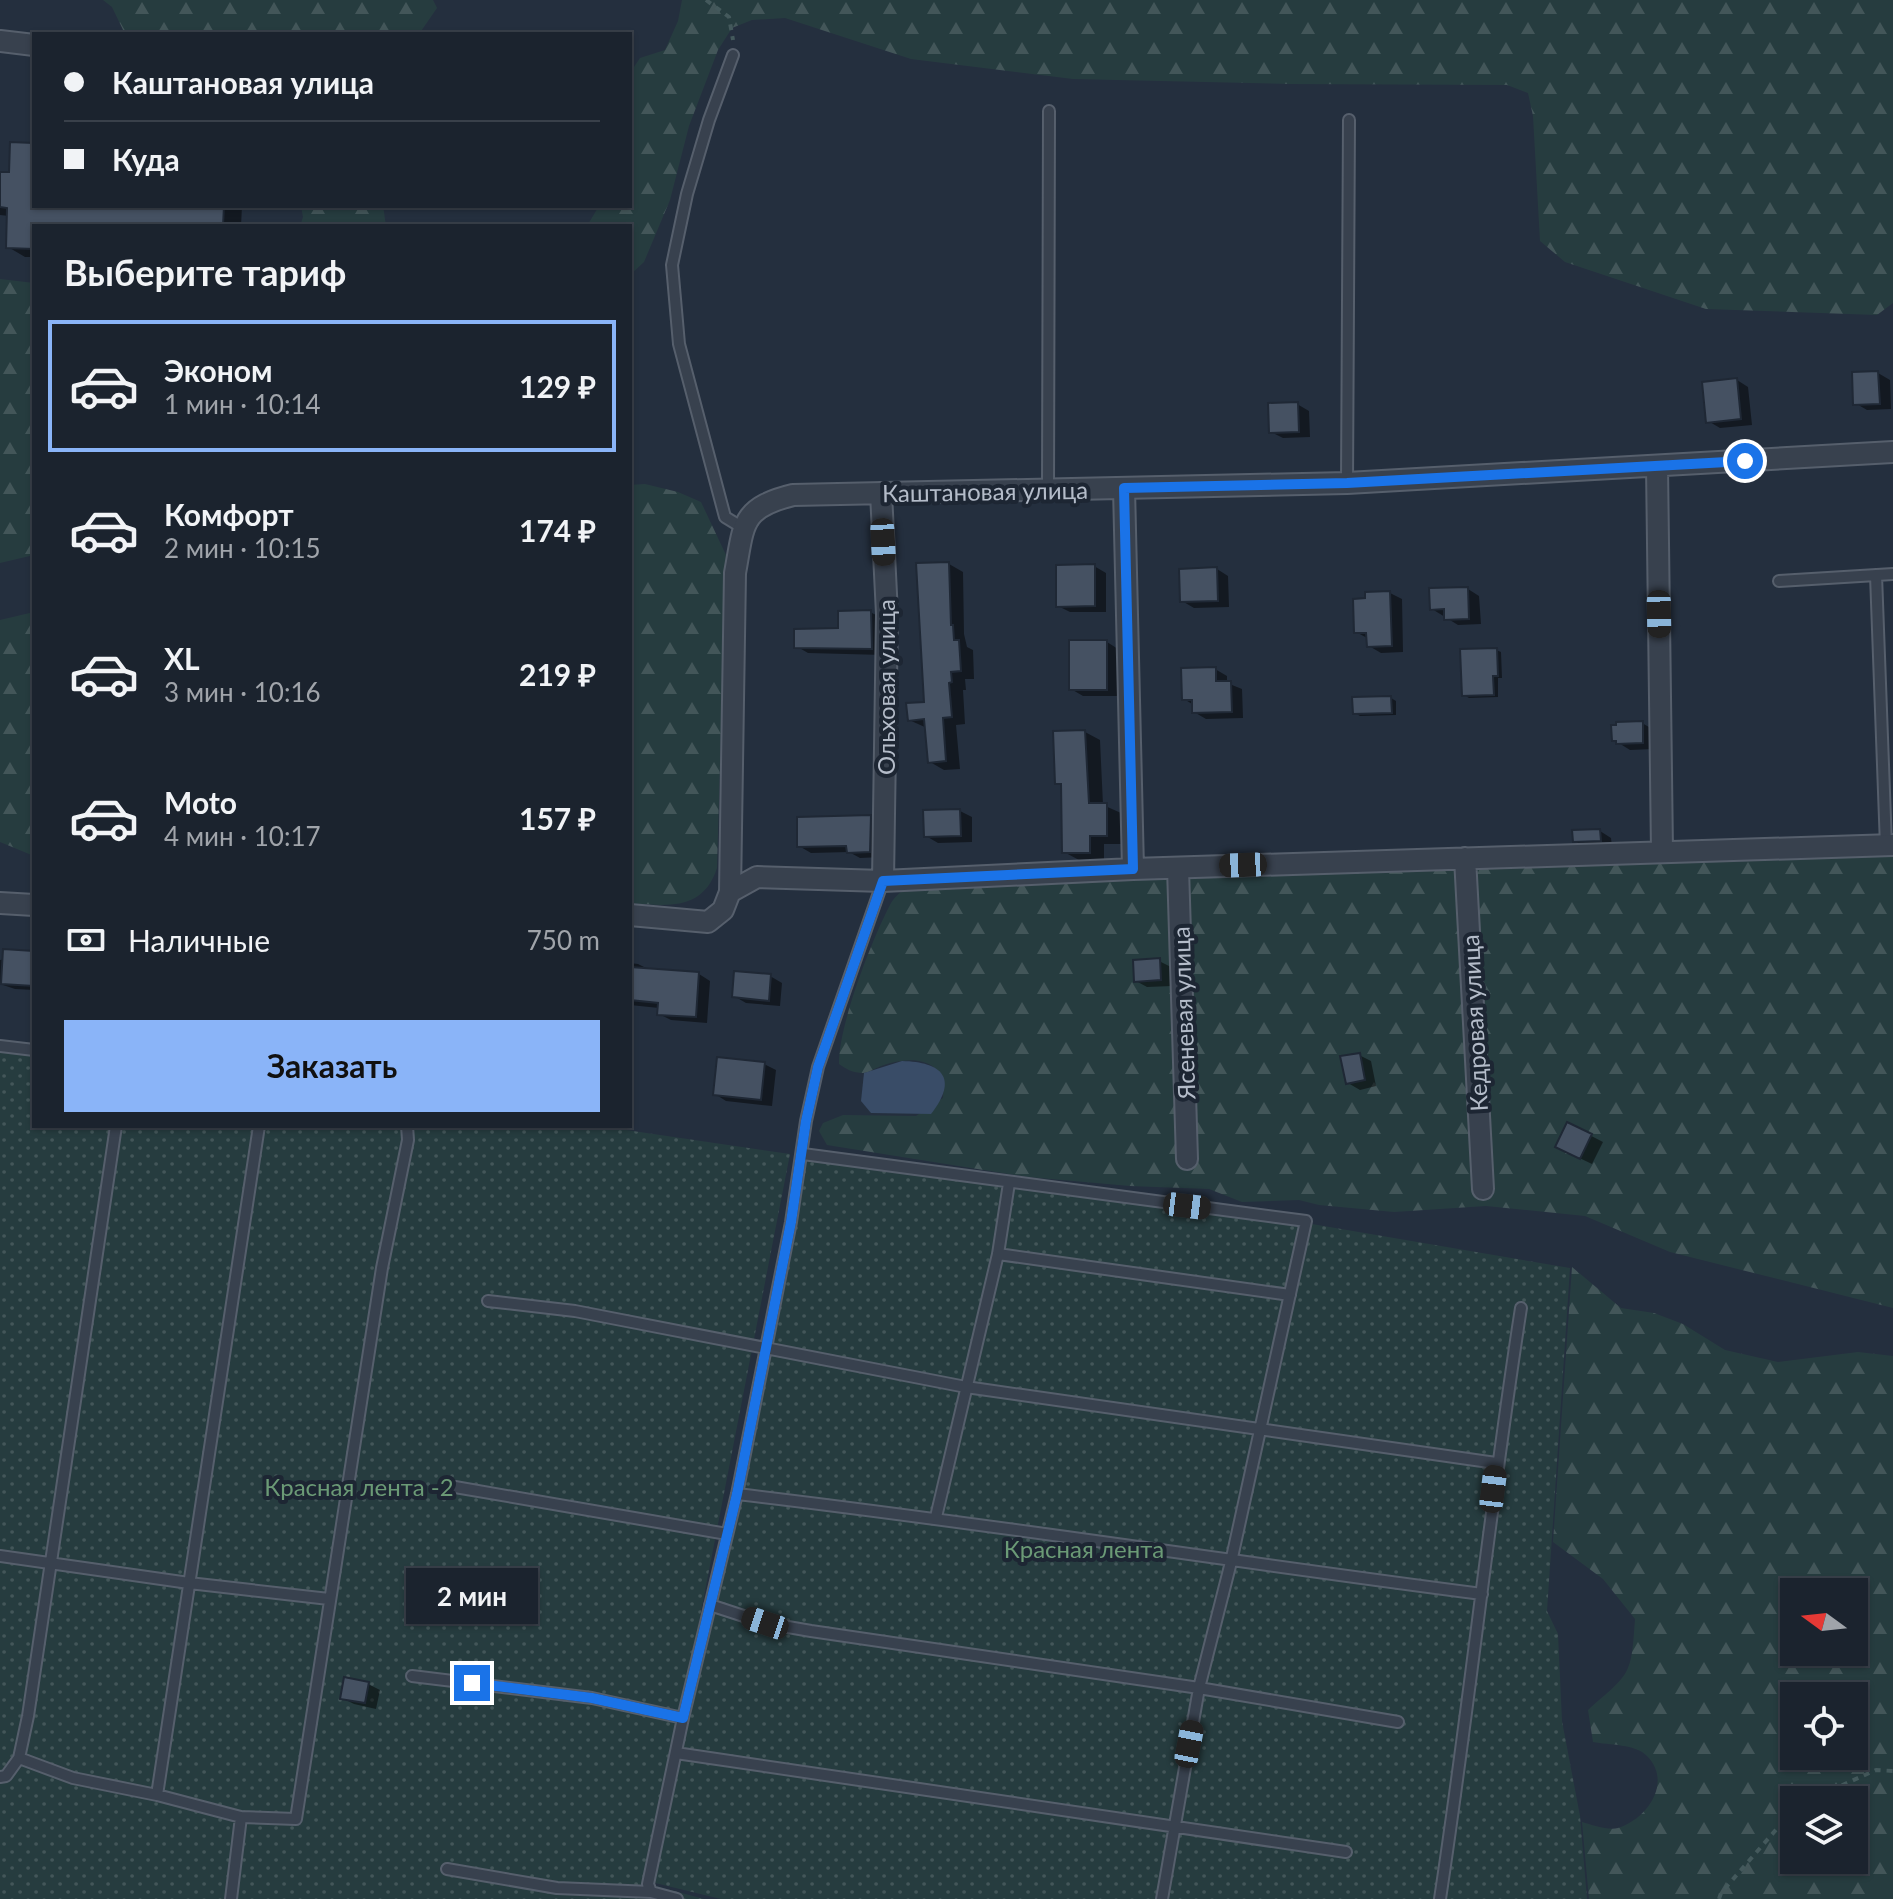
<!DOCTYPE html>
<html lang="ru">
<meta charset="utf-8">
<style>
body{margin:0;font-family:Lato,sans-serif;background:#242b36;color:#f1f3f6;height:100vh;display:flex;flex-direction:column;font-size:30px;white-space:nowrap}
*{box-sizing:border-box;margin:0}
p{font-size:26px;color:#a0a4aa}
.icon{flex:none;width:44px;height:44px;fill:none;stroke:currentColor;stroke-width:2;stroke-linecap:round;stroke-linejoin:round}
.map{position:relative;flex:1;overflow:hidden}
.details{position:absolute;left:32px;top:224px;width:600px;height:904px;display:flex;flex-direction:column;background:#1b232e;border-radius:0px;box-shadow:0 2px 6px #0004,0 0 0 2px #39404a}
.details>*{flex:none}
.top-card{position:absolute;left:32px;top:32px;width:600px;height:176px;border-radius:0px;box-shadow:0 2px 6px #0004,0 0 0 2px #39404a;display:grid;align-content:center;height:176px;padding:0 32px;background:#1b232e}
.needle{width:52px;rotate:285deg}
.tools{position:absolute;left:1780px;top:1578px;display:grid;gap:16px}
.tools a{display:grid;place-items:center;width:88px;height:88px;border-radius:0px;background:#1b232e;box-shadow:0 2px 6px #0004,0 0 0 2px #39404a;font-size:40px}
.end{position:absolute;width:36px;height:36px;margin:-18px;border:10px solid #1a73e8;background:#fff;box-shadow:0 0 0 4px #fff}
.from{border-radius:50%}
.bubble{position:absolute;height:56px;border-radius:0px;background:#1b232e;box-shadow:0 2px 6px #0004,0 0 0 2px #39404a;font-size:26px;font-weight:700;line-height:56px;text-align:center}
.car{position:absolute;width:24px;height:48px;margin:-24px -12px;border-radius:10px;box-shadow:0 0 6px 2px #0007;background:linear-gradient(#222 24%,#8ab4d8 0 40%,#222 0 76%,#8ab4d8 0 86%,#222 0)}
.top-card b{display:flex;align-items:center;gap:28px;height:76px;font-size:30px}
.top-card b+b{border-top:2px solid #39404a}
.top-card i{width:20px;height:20px;background:#f1f3f6}
ul{padding:0;list-style:none}
li{display:flex;align-items:center;gap:24px;height:132px;margin:0 16px 12px;padding:0 16px;border:4px solid transparent;border-radius:0px}
li div{flex:1}
li b{display:block;font-size:30px}
li em{font-style:normal;font-weight:700}
li.active{border-color:#8ab4f8}
li>.icon{width:72px;height:72px;stroke-width:1.5}
h2{padding:0 32px;font-size:36px;line-height:96px}
.pay{display:flex;align-items:center;gap:20px;height:88px;padding:0 32px;font-size:30px}
.pay p{margin-inline-start:auto}
.cta{display:flex;gap:16px;margin-top:auto;padding:16px 32px}
.cta a{flex:1;height:92px;border-radius:0px;background:#8ab4f8;color:#111;font-size:32px;font-weight:700;line-height:92px;text-align:center}
.map>svg:first-child{display:block}
</style>
<div class="map">
<svg width="1893" height="1899" viewBox="0 0 1893 1899">
<defs>
<pattern id="forest-firs" width="22" height="20" patternUnits="userSpaceOnUse" patternTransform="scale(2)"><rect width="22" height="20" fill="#263c3f"/><path d="M5 1l3.5 6h-7zM16 11l3.5 6h-7z" fill="#435659"/></pattern>
<pattern id="park-dots" width="8" height="8" patternUnits="userSpaceOnUse" patternTransform="scale(2)"><rect width="8" height="8" fill="#263c3f"/><path d="M2 2h.1M6 6h.1" fill="none" stroke="#435659" stroke-width="1.8" stroke-linecap="round"/></pattern>
</defs>
<rect width="100%" height="100%" fill="#242f3e"/>
<path fill="url(#forest-firs)" fill-rule="evenodd" d="M 103,0 L 433,0 L 437,8 L 419,34 L 125,34 L 112,7 Z
M 682,0 L 1893,0 L 1893,303 L 1877,315 L 1706,309 L 1565,262 L 1540,241 L 1533,116 L 1528,93 L 1507,85 L 1290,84 L 1073,79 L 911,59 L 785,18 L 752,20 L 732,28 L 718,50 L 689,126 L 670,200 L 644,262 L 630,275 L 630,226 L 587,226 L 599,206 L 630,206 L 630,73 L 640,58 L 665,50 L 678,21 Z
M 301,206 L 383,206 L 386,226 L 300,226 L 303,217 Z
M 0,279 L 34,283 L 34,555 L 0,563 Z
M 645,484 L 678,492 L 701,502 L 726,555 L 717,868 C 703,911 668,906 630,903 L 630,485 Z
M 34,612 L 34,856 L 0,842 L 0,620 Z
M 1893,855 L 1893,1308 L 1670,1252 L 1585,1216 L 1486,1206 L 1394,1212 L 1319,1205 L 1299,1200 L 1242,1202 L 1209,1189 L 1130,1186 L 1028,1177 L 827,1145 L 819,1131 L 823,1123 L 843,1115 L 916,1116 L 943,1098 C 947,1057 912,1055 881,1066 C 875,1068 869,1073 863,1073 C 853,1073 846,1069 839,1064 C 838,1027 872,939 890,905 C 893,898 901,892 907,887 L 1205,872 Z
M 1572,1267 L 1621,1308 L 1654,1313 L 1683,1324 L 1725,1350 L 1778,1362 L 1858,1352 L 1893,1356 L 1893,1899 L 1589,1899 L 1582,1822 C 1592,1825 1609,1831 1618,1828 C 1647,1819 1673,1782 1647,1756 C 1636,1744 1609,1745 1593,1742 L 1588,1710 C 1631,1672 1631,1677 1635,1619 L 1603,1579 L 1553,1542 ZM 1794,1592 L 1854,1592 L 1854,1652 L 1794,1652 ZM 1794,1696 L 1854,1696 L 1854,1756 L 1794,1756 ZM 1794,1800 L 1854,1800 L 1854,1860 L 1794,1860 Z"/>
<path fill="url(#park-dots)" d="M 0,1046 L 34,1050 L 34,1126 L 599,1126 L 790,1154 L 648,1884 L 704,1899 L 0,1899 Z
M 803,1155 L 1306,1223 L 1570,1268 L 1547,1611 L 1558,1634 L 1562,1721 L 1580,1816 L 1587,1899 L 721,1899 L 651,1882 L 711,1621 Z"/>
<path fill="#394c67" d="M 902,1061 C 942,1062 959,1078 931,1114 L 871,1113 L 861,1101 L 864,1073 Z"/>
<path fill="#0007" d="M 34,145 L 34,206 L 242,206 L 241,226 L 34,226 L 34,257 L 25,257 L 8,247 L 9,216 L 0,215 L 0,174 L 11,175 Z
M 1878,373 L 1890,380 L 1891,409 L 1867,410 L 1855,403 Z
M 1737,380 L 1748,387 L 1752,425 L 1720,428 L 1708,421 Z
M 1297,404 L 1309,411 L 1310,437 L 1283,438 L 1271,432 Z
M 949,564 L 963,572 L 964,634 L 967,647 L 973,650 L 974,679 L 965,679 L 966,690 L 963,690 L 965,724 L 956,725 L 960,769 L 944,770 L 930,762 L 927,728 L 909,720 L 926,703 Z
M 1094,566 L 1106,573 L 1106,612 L 1070,612 L 1058,606 Z
M 1217,569 L 1228,576 L 1229,607 L 1194,608 L 1182,601 Z
M 1468,589 L 1479,596 L 1481,624 L 1458,625 L 1432,609 Z
M 1390,593 L 1402,599 L 1403,652 L 1381,653 L 1369,646 L 1369,639 L 1356,632 Z
M 870,612 L 882,618 L 884,655 L 808,653 L 796,646 L 840,630 Z
M 1107,642 L 1118,649 L 1118,696 L 1083,696 L 1071,689 Z
M 1496,650 L 1501,652 L 1502,678 L 1498,678 L 1498,697 L 1469,698 L 1464,695 Z
M 1215,669 L 1227,676 L 1227,683 L 1242,689 L 1243,718 L 1206,719 L 1194,712 L 1192,704 L 1184,699 Z
M 1391,698 L 1396,701 L 1396,715 L 1360,716 L 1355,713 Z
M 1642,723 L 1654,730 L 1654,749 L 1630,750 L 1614,740 Z
M 1085,732 L 1100,740 L 1103,805 L 1121,813 L 1121,844 L 1104,844 L 1104,860 L 1079,860 L 1064,852 L 1063,786 L 1057,783 Z
M 960,811 L 972,817 L 972,842 L 938,843 L 926,836 Z
M 870,817 L 882,824 L 882,857 L 860,858 L 849,852 L 811,853 L 799,846 Z
M 1600,831 L 1611,838 L 1612,847 L 1586,848 L 1575,841 Z
M 34,953 L 34,990 L 15,989 L 0,984 L 0,960 Z
M 1159,961 L 1171,967 L 1172,986 L 1147,987 L 1136,981 Z
M 630,963 L 638,964 L 650,970 L 699,974 L 710,981 L 707,1023 L 671,1020 L 659,1014 L 659,1008 L 630,1005 Z
M 770,976 L 782,983 L 780,1006 L 746,1003 L 734,996 Z
M 1359,1055 L 1371,1061 L 1376,1086 L 1360,1090 L 1348,1083 Z
M 764,1064 L 776,1070 L 772,1106 L 726,1101 L 715,1094 Z
M 1568,1124 L 1603,1142 L 1592,1164 L 1569,1153 Z
M 368,1684 L 380,1690 L 376,1709 L 354,1704 L 342,1698 Z"/>
<path fill="#455162" stroke="#1f2835" stroke-width="2" d="M 10,142 L 34,143 L 34,206 L 224,206 L 223,226 L 34,226 L 34,249 L 6,248 L 7,208 L 0,207 L 0,172 L 9,172 Z
M 1878,371 L 1880,404 L 1853,405 L 1852,372 Z
M 1737,378 L 1741,419 L 1706,423 L 1702,382 Z
M 1298,402 L 1299,432 L 1269,433 L 1268,403 Z
M 949,562 L 951,625 L 953,625 L 954,640 L 959,640 L 961,671 L 951,672 L 952,682 L 949,683 L 952,717 L 943,718 L 946,761 L 928,763 L 924,719 L 908,721 L 906,703 L 924,702 L 916,563 Z
M 1095,564 L 1095,606 L 1056,607 L 1056,565 Z
M 1217,567 L 1218,601 L 1180,602 L 1179,569 Z
M 1468,587 L 1469,619 L 1444,620 L 1444,609 L 1430,610 L 1429,588 Z
M 1390,591 L 1392,646 L 1367,647 L 1366,633 L 1354,633 L 1353,599 L 1365,598 L 1365,592 Z
M 871,610 L 872,649 L 794,648 L 794,629 L 838,628 L 838,611 Z
M 1069,640 L 1107,640 L 1107,690 L 1069,690 Z
M 1497,648 L 1498,676 L 1493,676 L 1494,695 L 1462,696 L 1460,649 Z
M 1216,667 L 1216,681 L 1231,681 L 1232,712 L 1192,713 L 1192,700 L 1182,700 L 1181,668 Z
M 1391,696 L 1392,713 L 1353,714 L 1352,697 Z
M 1643,721 L 1643,743 L 1616,744 L 1616,741 L 1612,741 L 1611,725 L 1616,725 L 1616,722 Z
M 1085,730 L 1089,803 L 1107,803 L 1107,836 L 1090,836 L 1090,853 L 1062,853 L 1061,784 L 1055,784 L 1053,731 Z
M 960,809 L 961,836 L 924,837 L 923,810 Z
M 871,815 L 870,852 L 847,853 L 846,846 L 797,847 L 797,817 Z
M 1600,829 L 1601,841 L 1573,842 L 1572,830 Z
M 3,949 L 34,951 L 34,986 L 1,984 Z
M 1160,958 L 1161,980 L 1134,982 L 1133,960 Z
M 630,967 L 699,972 L 696,1017 L 657,1015 L 658,1003 L 630,1000 Z
M 734,971 L 771,974 L 769,1001 L 732,997 Z
M 1360,1053 L 1365,1080 L 1346,1084 L 1340,1056 Z
M 717,1057 L 765,1062 L 761,1100 L 713,1095 Z
M 1567,1122 L 1592,1134 L 1580,1159 L 1555,1147 Z
M 344,1677 L 369,1682 L 365,1703 L 340,1699 Z"/>
<g fill="none" stroke-linecap="round" stroke-linejoin="round">
<defs>
<path id="service" d="M 733,55 L 709,120 L 687,194 L 672,265 L 679,344 L 725,517 L 743,528
M 1347,483 L 1349,120
M 1048,490 L 1049,111
M 1876,575 L 1886,846
M 1779,581 L 1893,574
M 0,1046 L 34,1050
M 803,1154 L 1306,1221 L 1231,1562 L 1199,1688 L 1162,1899
M 998,1254 L 1290,1295
M 488,1301 L 575,1311 L 966,1387 L 1496,1463
M 455,1487 L 727,1534
M 737,1494 C 986,1523 1233,1562 1482,1594
M 936,1517 L 998,1254 L 1009,1183
M 0,1556 L 189,1583 L 329,1599
M 710,1605 L 765,1623 L 811,1631 L 1199,1688 L 1398,1722
M 412,1676 L 592,1698 L 683,1718
M 676,1753 L 1346,1852
M 19,1758 L 73,1778 L 157,1795 L 241,1817 L 296,1819 L 382,1268 L 408,1140 L 407,1126
M 0,1777 L 6,1776 L 19,1758 L 28,1716 L 116,1126
M 157,1795 L 259,1126
M 447,1869 L 557,1888 L 651,1892
M 231,1899 L 241,1817
M 677,1899 L 651,1892 L 648,1884 L 683,1718 L 737,1494 L 791,1222 L 806,1121 L 818,1067 L 883,881
M 1440,1899 C 1470,1702 1490,1505 1521,1308"/>
<path id="minor" d="M 0,41 L 34,45
M 1657,466 L 1662,851
M 1124,488 L 1133,869
M 881,493 L 887,614 L 883,881
M 1465,858 L 1483,1189
M 1178,868 L 1187,1159
M 730,892 L 735,573 C 744,525 740,508 793,495 L 1347,483 L 1893,452
M 0,903 L 34,905
M 630,915 L 708,922 L 723,910 L 730,892 L 757,877 L 883,881 L 1133,869 L 1893,845"/>
</defs>
<use href="#service" stroke="#565f6c" stroke-width="14"/>
<use href="#minor" stroke="#565f6c" stroke-width="24"/>
<path stroke="#44595c" stroke-width="4" stroke-dasharray="6 6" stroke-linecap="butt" d="M 706,0 L 729,17 L 733,40
M 1809,1800 L 1876,1770 L 1893,1771
M 1719,1899 L 1721,1893 L 1794,1809"/>
<use href="#service" stroke="#38414e" stroke-width="10"/>
<use href="#minor" stroke="#38414e" stroke-width="20"/>
</g>
<g fill="none" stroke-linecap="round" stroke-linejoin="round">
<path stroke="#1a73e8" stroke-width="10" d="M 472,1683 L 592,1698 L 683,1718 L 737,1494 L 791,1222 L 806,1121 L 818,1067 L 883,881 L 1133,869 L 1124,488 L 1347,483 L 1745,461"/>
</g>
<g text-anchor="middle" dominant-baseline="central" stroke-width="8" stroke-linejoin="round" paint-order="stroke">
<g font-size="24" fill="#b4bcc9" stroke="#1d2633">
<text transform="translate(985 491) rotate(-1)">Каштановая улица</text>
<text transform="translate(885 687) rotate(-90)">Ольховая улица</text>
<text transform="translate(1183 1013) rotate(-92)">Ясеневая улица</text>
<text transform="translate(1474 1023) rotate(-93)">Кедровая улица</text>
</g>
<g font-size="24" fill="#6b9a76" stroke="#1d2633">
<text x="359" y="1486">Красная лента -2</text>
<text x="1084" y="1548">Красная лента</text>
</g>
</g>
</svg>
<div class="tools">
<a><svg class="needle" viewBox="-14 -14 28 28"><path d="M0-13l5 13h-10z" fill="#e53935"/><path d="M0 13l5-13h-10z" fill="#a0a4aa"/></svg></a>
<a><svg class="icon" aria-label="locate" viewBox="0 0 24 24"><circle cx="12" cy="12" r="6"/><path d="M12 2v4M12 18v4M2 12h4M18 12h4"/></svg></a>
<a><svg class="icon" aria-label="layers" viewBox="0 0 24 24"><path d="M12 4l9 5-9 5-9-5zM3 14l9 5 9-5"/></svg></a>
</div>
<i class="end from" style="left:1745px;top:461px"></i>
<i class="end" style="left:472px;top:1683px"></i>
<div class="bubble" style="left:406px;top:1568px;width:132px">2 мин</div>
<i class="car" style="left:883px;top:542px;rotate:177deg"></i>
<i class="car" style="left:1659px;top:614px;rotate:179deg"></i>
<i class="car" style="left:1243px;top:865px;rotate:268deg"></i>
<i class="car" style="left:1187px;top:1206px;rotate:97deg"></i>
<i class="car" style="left:1493px;top:1489px;rotate:7deg"></i>
<i class="car" style="left:765px;top:1623px;rotate:288deg"></i>
<i class="car" style="left:1189px;top:1744px;rotate:11deg"></i>
<div class="top-card">
<b><i class="from"></i>Каштановая улица</b>
<b><i></i>Куда</b>
</div>
<section class="details">
<h2>Выберите тариф</h2>
<ul>
<li class="active"><svg class="icon" aria-label="car" viewBox="0 0 24 24"><path d="M5 17H2v-5l4-1 3-4h7l3 4 3 1v5h-3M9 17h6M6 11h13"/><circle cx="7" cy="17" r="2"/><circle cx="17" cy="17" r="2"/></svg><div><b>Эконом</b><p>1 мин · 10:14</p></div><em>129 ₽</em></li>
<li><svg class="icon" aria-label="car" viewBox="0 0 24 24"><path d="M5 17H2v-5l4-1 3-4h7l3 4 3 1v5h-3M9 17h6M6 11h13"/><circle cx="7" cy="17" r="2"/><circle cx="17" cy="17" r="2"/></svg><div><b>Комфорт</b><p>2 мин · 10:15</p></div><em>174 ₽</em></li>
<li><svg class="icon" aria-label="car" viewBox="0 0 24 24"><path d="M5 17H2v-5l4-1 3-4h7l3 4 3 1v5h-3M9 17h6M6 11h13"/><circle cx="7" cy="17" r="2"/><circle cx="17" cy="17" r="2"/></svg><div><b>XL</b><p>3 мин · 10:16</p></div><em>219 ₽</em></li>
<li><svg class="icon" aria-label="car" viewBox="0 0 24 24"><path d="M5 17H2v-5l4-1 3-4h7l3 4 3 1v5h-3M9 17h6M6 11h13"/><circle cx="7" cy="17" r="2"/><circle cx="17" cy="17" r="2"/></svg><div><b>Moto</b><p>4 мин · 10:17</p></div><em>157 ₽</em></li>
</ul>
<div class="pay"><svg class="icon" aria-label="cash" viewBox="0 0 24 24"><path d="M3 7h18v10H3z"/><circle cx="12" cy="12" r="2"/></svg>Наличные<p>750 m</p></div>
<div class="cta"><a>Заказать</a></div>
</section>
</div>
